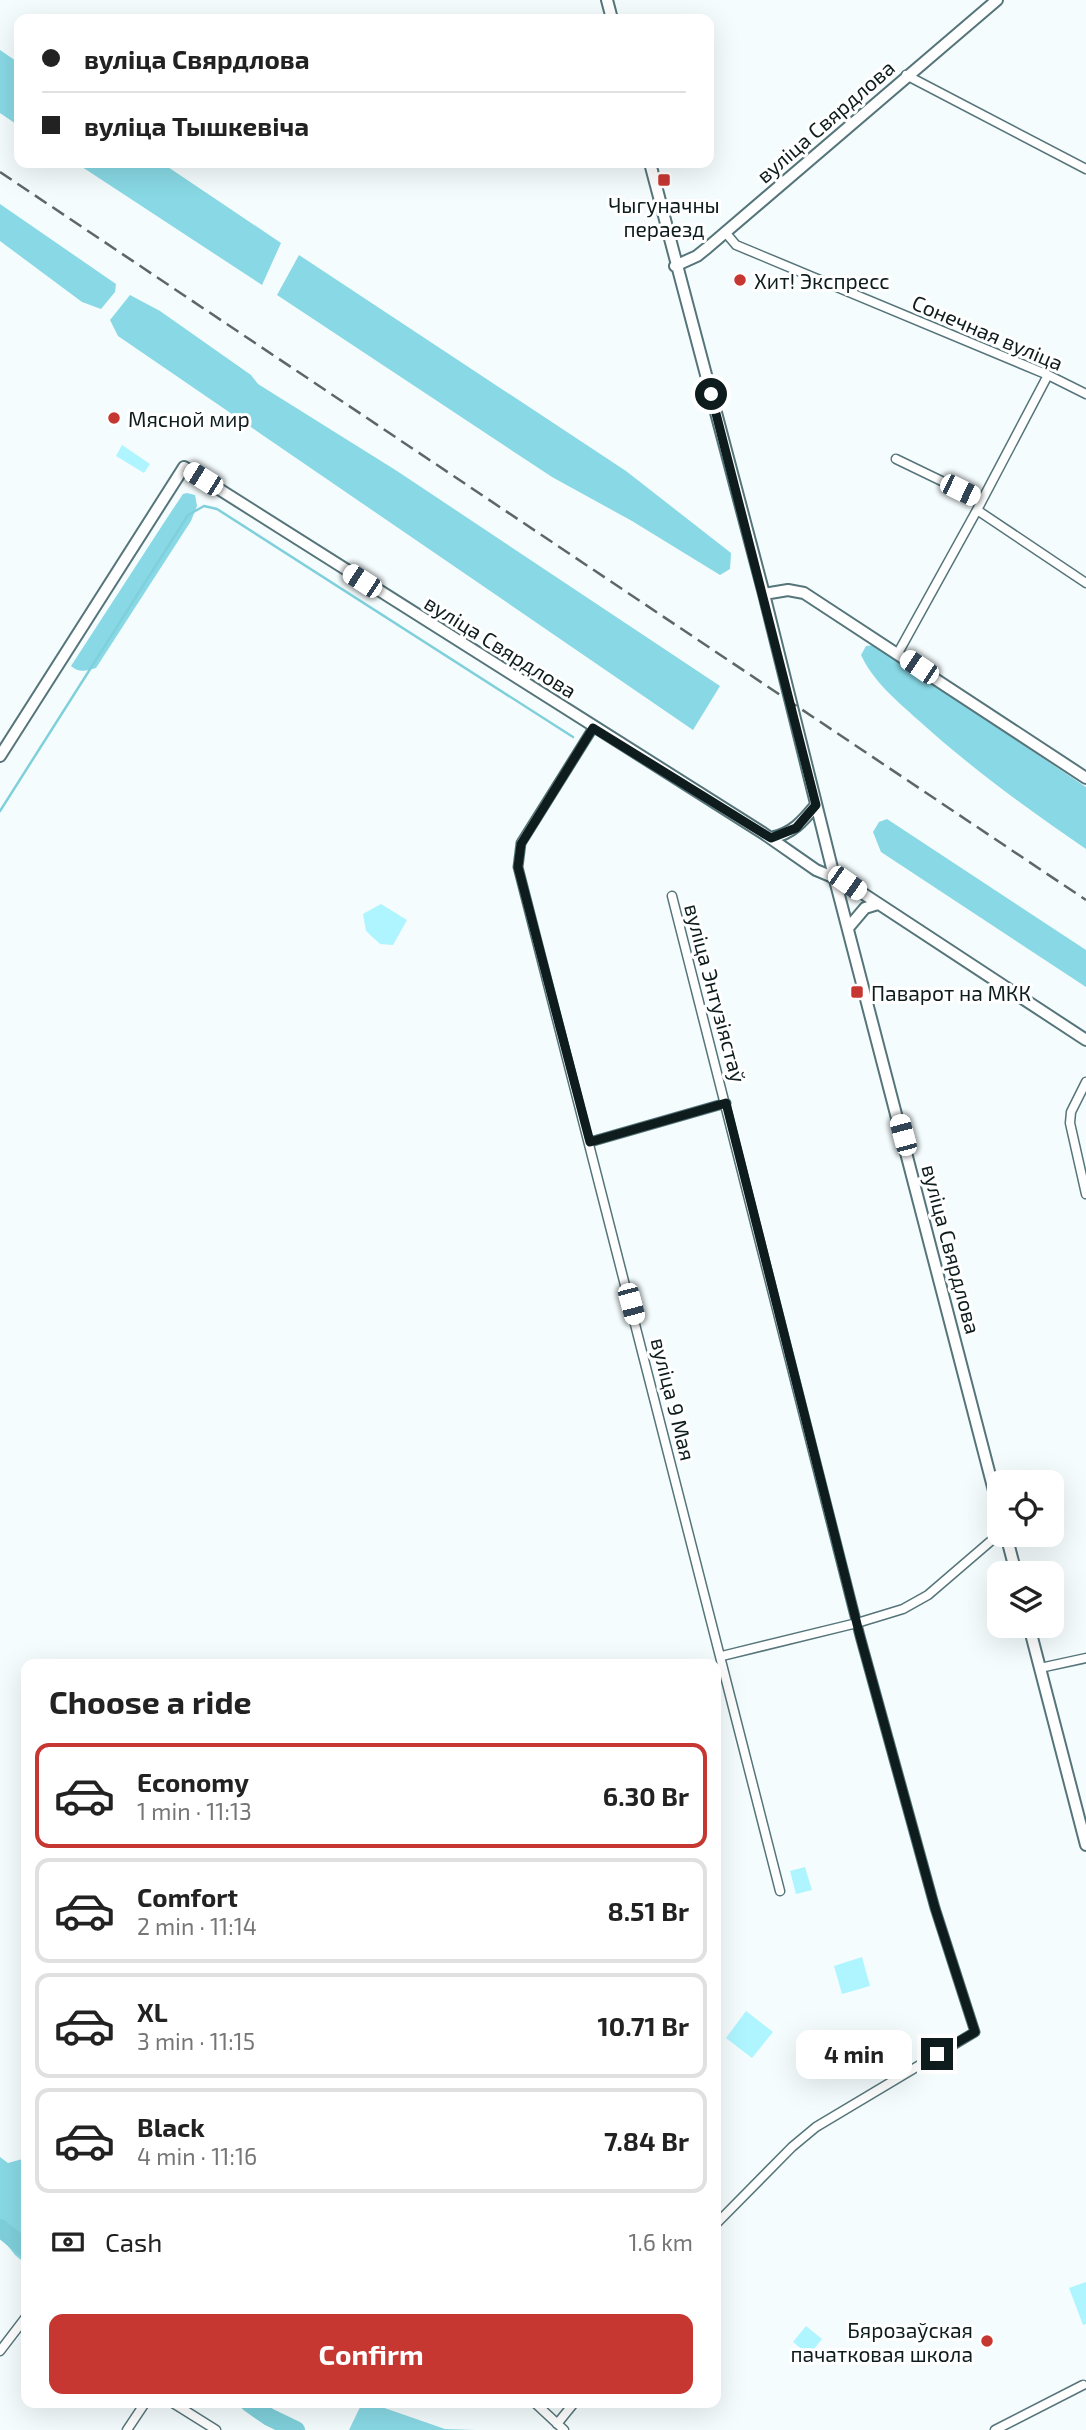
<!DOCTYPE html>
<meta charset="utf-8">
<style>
body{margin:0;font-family:"Exo 2",sans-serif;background:#f6f6f6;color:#222;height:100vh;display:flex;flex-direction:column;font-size:26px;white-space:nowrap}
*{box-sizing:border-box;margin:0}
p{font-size:23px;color:#767676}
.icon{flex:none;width:38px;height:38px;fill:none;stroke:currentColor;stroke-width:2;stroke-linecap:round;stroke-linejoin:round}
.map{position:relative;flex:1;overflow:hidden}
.details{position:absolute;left:21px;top:1659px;width:700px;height:749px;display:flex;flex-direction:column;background:#fff;border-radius:14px;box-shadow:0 7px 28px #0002}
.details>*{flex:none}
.top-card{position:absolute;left:14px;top:14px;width:700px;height:154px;border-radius:14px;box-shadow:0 7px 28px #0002;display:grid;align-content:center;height:154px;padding:0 28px;background:#fff}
.buttons{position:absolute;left:987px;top:1470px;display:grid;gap:14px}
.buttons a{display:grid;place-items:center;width:77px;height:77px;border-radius:14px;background:#fff;box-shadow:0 7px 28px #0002;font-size:35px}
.end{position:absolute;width:32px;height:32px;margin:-16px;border:9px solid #0e1c1d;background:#fff;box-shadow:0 0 0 4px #fff}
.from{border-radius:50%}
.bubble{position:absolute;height:49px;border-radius:14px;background:#fff;box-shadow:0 7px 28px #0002;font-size:23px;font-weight:700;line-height:49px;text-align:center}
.car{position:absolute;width:21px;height:42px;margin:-21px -10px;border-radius:9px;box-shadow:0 0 5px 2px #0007;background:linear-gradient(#fff 24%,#345 0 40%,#fff 0 76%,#345 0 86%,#fff 0)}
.top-card b{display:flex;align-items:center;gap:24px;height:66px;font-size:26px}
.top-card b+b{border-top:2px solid #e0e0e0}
.top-card i{width:18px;height:18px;background:#222}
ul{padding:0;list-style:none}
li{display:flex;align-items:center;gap:21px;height:105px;margin:0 14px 10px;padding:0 14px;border:4px solid #e0e0e0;border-radius:14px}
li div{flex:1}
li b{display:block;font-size:26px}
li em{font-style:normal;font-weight:700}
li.active{border-color:#c63732}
li>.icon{width:63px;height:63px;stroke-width:1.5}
h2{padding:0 28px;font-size:32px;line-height:84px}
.pay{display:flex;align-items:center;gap:18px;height:77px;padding:0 28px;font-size:26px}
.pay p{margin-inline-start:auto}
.primary-button{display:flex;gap:14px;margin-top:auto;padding:14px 28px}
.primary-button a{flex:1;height:80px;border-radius:14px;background:#c63732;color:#fff;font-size:28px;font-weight:700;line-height:80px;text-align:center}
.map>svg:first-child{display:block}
</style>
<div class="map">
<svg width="1086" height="2430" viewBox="0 0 1086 2430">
<rect width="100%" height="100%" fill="#f5fcfd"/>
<path fill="#aef5ff" d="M 122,445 L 150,464 L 144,473 L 116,456 Z
M 381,904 L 407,920 L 393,945 L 380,944 L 366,931 L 363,914 Z
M 805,1867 L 812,1890 L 796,1894 L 790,1871 Z
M 862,1957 L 870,1986 L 842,1994 L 834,1966 Z
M 746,2011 L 773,2032 L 752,2058 L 726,2038 Z
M 1086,2282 L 1086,2324 L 1083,2325 L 1069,2288 Z
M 806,2326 L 822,2339 L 809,2355 L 793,2342 Z"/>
<path fill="#88d9e5" d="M 0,50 L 19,63 L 19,126 L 0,113 Z
M 76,163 L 162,163 L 281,243 L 262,285 Z
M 0,204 L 116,284 L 115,292 L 101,309 L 82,302 L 0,241 Z
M 299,255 L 626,471 L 731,553 L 730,569 L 720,575 L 632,521 L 552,477 L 277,295 Z
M 130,295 L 160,311 L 251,375 L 258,384 L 397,471 L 720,686 L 693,730 L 118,336 L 110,320 Z
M 187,493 L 195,495 L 197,506 L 191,521 L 96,668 C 86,671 79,673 71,666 L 167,518 L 183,494 Z
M 875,645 L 1086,787 L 1086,849 C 1027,809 970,767 917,719 C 896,700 873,681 861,655 L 866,646 Z
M 887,819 L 1086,950 L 1086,987 L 881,852 L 873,832 L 879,822 Z
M 0,2157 L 8,2163 L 26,2158 L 26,2264 L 15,2255 L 0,2236 Z
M 362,2403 L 370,2403 L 445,2429 L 476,2430 L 349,2430 Z"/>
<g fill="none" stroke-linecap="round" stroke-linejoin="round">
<path stroke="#7fd0db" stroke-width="2.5" d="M 0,811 L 188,515 L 204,506 L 217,509 L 573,737
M 255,2407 L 257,2403"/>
<path stroke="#7fd0db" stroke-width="18" d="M 0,2228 L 26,2249
M 249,2403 L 269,2417 L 296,2430"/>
<defs>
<path id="street" d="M 906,75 L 1086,169
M 725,232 L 736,245 L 1048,375 L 1086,394
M 896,459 L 981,500
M 977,510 L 1086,583
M 898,653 L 977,510 L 1048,375
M 593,728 L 521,843 L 518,867 L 780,1891
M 672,896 L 860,1636 L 935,1908 L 975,2032 L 816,2127 L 792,2147 L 716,2224
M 1086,1082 L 1071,1112 L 1070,1123 L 1086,1194
M 590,1142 L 726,1103
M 722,1656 L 857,1623 L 903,1609 L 928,1595 L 999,1534
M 1040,1668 L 1086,1658
M 0,2351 L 26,2317
M 173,2403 L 216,2430
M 535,2403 L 564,2430
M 557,2424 L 574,2403
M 127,2430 L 145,2403
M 995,2430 L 1083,2385"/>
<path id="secondary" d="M 607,0 L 612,19
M 650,163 L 764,594 L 834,876 L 999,1510
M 675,266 L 697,256 L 707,248 L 997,0
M 764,594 L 788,590 L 804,593 L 1086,778
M 0,756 L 184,467 L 763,833 L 816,870 L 847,883 L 1086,1040
M 771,838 C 792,834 803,821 816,805
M 848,928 L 865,908 L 878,904
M 1006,1535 L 1016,1573
M 1029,1626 L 1086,1845"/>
</defs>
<use href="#street" stroke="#55757a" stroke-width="11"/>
<use href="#secondary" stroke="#55757a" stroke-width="14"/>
<use href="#street" stroke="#fff" stroke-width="8"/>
<use href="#secondary" stroke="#fff" stroke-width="10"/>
<path stroke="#5b6768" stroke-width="2.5" stroke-dasharray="14 7" stroke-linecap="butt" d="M 0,172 L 1086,900"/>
</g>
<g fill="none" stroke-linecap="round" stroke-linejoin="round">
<path stroke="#0e1c1d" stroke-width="9" d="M 711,394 L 816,805 L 796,828 L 771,838 L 593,728 L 521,844 L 518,867 L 590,1142 L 726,1103 L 860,1636 L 935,1908 L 975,2032 L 937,2054"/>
</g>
<g fill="#c63732" stroke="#fff" stroke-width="2.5">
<rect x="657" y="173" width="14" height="14" rx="3.5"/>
<circle cx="740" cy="280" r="7"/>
<circle cx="114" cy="418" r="7"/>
<rect x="850" y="985" width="14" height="14" rx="3.5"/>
<circle cx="987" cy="2341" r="7"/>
</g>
<g text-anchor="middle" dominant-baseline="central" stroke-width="6" stroke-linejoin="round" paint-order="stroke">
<g font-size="21" fill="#0e1c1d" stroke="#fff">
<text transform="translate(825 121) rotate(-41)">вуліца Свярдлова</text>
<text transform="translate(988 332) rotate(23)">Сонечная вуліца</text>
<text transform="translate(501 646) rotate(32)">вуліца Свярдлова</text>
<text transform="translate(716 993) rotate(75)">вуліца Энтузіястаў</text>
<text transform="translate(952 1249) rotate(75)">вуліца Свярдлова</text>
<text transform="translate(674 1399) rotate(76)">вуліца 9 Мая</text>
</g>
<g font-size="21" fill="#0e1c1d" stroke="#fff" text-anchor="start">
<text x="664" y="204" text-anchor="middle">Чыгуначны<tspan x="664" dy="24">пераезд</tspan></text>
<text x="754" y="280">Хит! Экспресс</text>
<text x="128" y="418">Мясной мир</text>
<text x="871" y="992">Паварот на МКК</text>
<text x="973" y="2329" text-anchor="end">Бярозаўская<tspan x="973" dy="24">пачатковая школа</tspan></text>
</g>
</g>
</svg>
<div class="buttons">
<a><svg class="icon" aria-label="locate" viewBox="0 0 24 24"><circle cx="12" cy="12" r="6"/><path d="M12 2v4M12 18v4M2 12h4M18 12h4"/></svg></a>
<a><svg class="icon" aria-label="layers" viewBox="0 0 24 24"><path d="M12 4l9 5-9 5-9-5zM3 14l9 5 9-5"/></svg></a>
</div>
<i class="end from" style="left:711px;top:394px"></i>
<i class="end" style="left:937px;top:2054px"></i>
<div class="bubble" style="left:796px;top:2030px;width:116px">4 min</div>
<i class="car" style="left:203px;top:479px;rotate:302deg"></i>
<i class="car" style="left:960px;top:490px;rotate:116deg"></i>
<i class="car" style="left:362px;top:581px;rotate:303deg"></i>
<i class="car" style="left:919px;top:667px;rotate:304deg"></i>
<i class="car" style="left:847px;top:883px;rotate:125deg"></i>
<i class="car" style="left:903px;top:1135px;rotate:345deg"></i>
<i class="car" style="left:631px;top:1304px;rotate:165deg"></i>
<div class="top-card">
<b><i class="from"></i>вуліца Свярдлова</b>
<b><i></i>вуліца Тышкевіча</b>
</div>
<section class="details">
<h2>Choose a ride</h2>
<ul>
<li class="active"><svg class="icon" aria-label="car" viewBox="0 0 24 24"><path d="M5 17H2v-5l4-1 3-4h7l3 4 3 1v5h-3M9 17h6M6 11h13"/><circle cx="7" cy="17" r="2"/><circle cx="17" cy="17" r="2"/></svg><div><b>Economy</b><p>1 min · 11:13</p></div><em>6.30 Br</em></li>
<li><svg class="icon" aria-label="car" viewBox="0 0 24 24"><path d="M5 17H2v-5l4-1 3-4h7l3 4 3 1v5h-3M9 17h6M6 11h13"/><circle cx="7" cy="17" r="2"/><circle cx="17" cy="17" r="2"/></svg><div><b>Comfort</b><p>2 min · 11:14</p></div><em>8.51 Br</em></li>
<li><svg class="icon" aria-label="car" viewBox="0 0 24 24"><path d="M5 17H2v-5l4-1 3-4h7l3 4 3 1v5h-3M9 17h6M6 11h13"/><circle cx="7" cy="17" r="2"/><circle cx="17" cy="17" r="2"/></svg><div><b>XL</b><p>3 min · 11:15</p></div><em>10.71 Br</em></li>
<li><svg class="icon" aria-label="car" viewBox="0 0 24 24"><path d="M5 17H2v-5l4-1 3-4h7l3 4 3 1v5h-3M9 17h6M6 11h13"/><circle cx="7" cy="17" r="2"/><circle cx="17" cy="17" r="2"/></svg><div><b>Black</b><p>4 min · 11:16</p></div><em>7.84 Br</em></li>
</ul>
<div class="pay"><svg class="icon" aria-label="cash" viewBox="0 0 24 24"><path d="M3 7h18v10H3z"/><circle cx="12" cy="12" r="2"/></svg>Cash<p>1.6 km</p></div>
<div class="primary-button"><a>Confirm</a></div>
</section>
</div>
